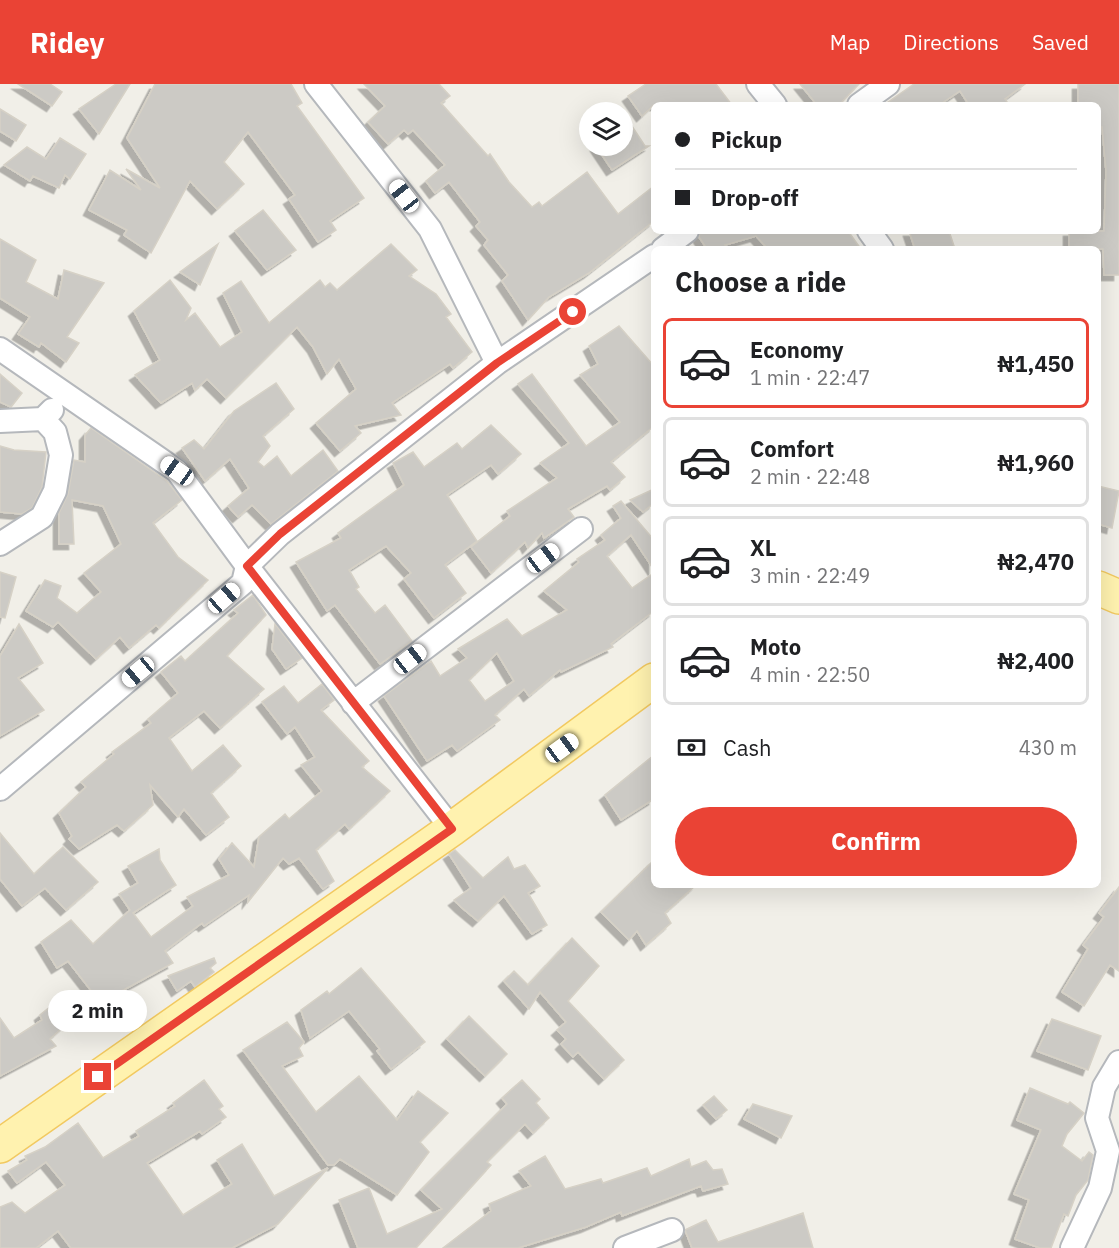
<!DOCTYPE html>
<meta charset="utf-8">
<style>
body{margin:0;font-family:"IBM Plex Sans",sans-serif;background:#f6f6f6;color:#202124;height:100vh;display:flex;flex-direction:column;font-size:22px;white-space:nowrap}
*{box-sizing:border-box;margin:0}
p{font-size:20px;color:#757577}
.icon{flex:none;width:33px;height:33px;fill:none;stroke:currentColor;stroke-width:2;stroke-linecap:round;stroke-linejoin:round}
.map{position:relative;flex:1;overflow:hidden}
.panel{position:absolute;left:651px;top:162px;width:450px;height:642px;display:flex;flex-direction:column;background:#fff;border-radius:9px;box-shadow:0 6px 24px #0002}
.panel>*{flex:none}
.guide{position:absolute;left:651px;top:18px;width:450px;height:132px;border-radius:9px;box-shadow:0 6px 24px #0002;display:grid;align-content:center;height:132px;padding:0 24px;background:#fff}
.controls{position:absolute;left:579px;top:18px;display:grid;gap:12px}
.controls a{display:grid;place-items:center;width:54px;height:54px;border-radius:50%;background:#fff;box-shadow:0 6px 24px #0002;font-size:30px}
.end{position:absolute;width:27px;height:27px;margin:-14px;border:8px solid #ea4335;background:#fff;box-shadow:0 0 0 3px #fff}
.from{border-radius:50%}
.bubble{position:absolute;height:42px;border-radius:21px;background:#fff;box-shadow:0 6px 24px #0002;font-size:20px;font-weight:800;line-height:42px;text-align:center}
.car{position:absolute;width:18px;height:36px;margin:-18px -9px;border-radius:8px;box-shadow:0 0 4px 2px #0007;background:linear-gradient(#fff 24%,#345 0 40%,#fff 0 76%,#345 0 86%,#fff 0)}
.guide b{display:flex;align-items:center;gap:21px;height:57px;font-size:22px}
.guide b+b{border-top:2px solid #e0e0e0}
.guide i{width:15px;height:15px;background:#202124}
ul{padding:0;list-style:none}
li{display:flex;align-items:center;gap:18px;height:90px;margin:0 12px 9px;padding:0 12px;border:3px solid #e0e0e0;border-radius:9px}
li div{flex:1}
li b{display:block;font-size:22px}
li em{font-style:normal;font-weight:800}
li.selected{border-color:#ea4335}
li>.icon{width:54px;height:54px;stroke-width:1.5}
h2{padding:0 24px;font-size:27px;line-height:72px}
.pay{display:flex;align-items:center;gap:15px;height:66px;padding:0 24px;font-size:22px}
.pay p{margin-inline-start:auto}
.button{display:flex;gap:12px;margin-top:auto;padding:12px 24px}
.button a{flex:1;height:69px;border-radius:36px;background:#ea4335;color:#fff;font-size:24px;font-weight:800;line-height:69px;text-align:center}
header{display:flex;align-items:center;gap:36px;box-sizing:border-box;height:84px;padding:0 30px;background:#ea4335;color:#fff}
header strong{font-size:28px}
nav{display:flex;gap:33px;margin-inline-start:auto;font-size:21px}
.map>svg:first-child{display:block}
</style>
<header>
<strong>Ridey</strong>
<nav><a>Map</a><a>Directions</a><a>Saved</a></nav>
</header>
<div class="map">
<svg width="1119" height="1164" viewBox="0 0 1119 1164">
<defs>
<filter id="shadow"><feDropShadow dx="-5.5" dy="5.5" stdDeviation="0" flood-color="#0004"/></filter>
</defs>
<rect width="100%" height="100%" fill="#f1efe8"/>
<path fill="#cccac5" stroke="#d6d1c6" stroke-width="1.5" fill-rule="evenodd" filter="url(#shadow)" d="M 18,0 L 50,0 L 62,8 L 52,22 Z
M 116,0 L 130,0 L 99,50 L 79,25 Z
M 155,0 L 291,0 L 302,19 L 297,22 L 364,114 L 330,137 L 336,146 L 318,158 L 289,115 L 295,111 L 248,48 L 224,78 L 244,100 L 217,125 L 190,97 L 151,169 L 124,151 L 127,146 L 89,126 L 110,86 L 141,106 L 126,85 L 160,104 L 127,54 Z
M 364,0 L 439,0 L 450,12 L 441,19 L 488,72 L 490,70 L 509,98 L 532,123 L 539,118 L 542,122 L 587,88 L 618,130 L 654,102 L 654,137 L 589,189 L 549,213 L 528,236 L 502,197 L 508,191 L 484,161 L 488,156 L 476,142 L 480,138 L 449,98 L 435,109 L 426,97 L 445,81 L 413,46 L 408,50 L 404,46 L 388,60 L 368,38 L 385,22 Z
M 646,0 L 716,0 L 732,21 L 654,21 L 642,32 L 628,12 Z
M 800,0 L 859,0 L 839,21 L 817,21 Z
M 914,0 L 1025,0 L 1005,15 L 1009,21 L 969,21 L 960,7 L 939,21 L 884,21 Z
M 1078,0 L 1119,0 L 1119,191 L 1104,191 L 1103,165 L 1069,165 L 1069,147 L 1104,147 L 1106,87 L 1102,43 L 1098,43 L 1098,21 L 1078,21 Z
M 0,25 L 26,41 L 16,57 L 0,47 Z
M 622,27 L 645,62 L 649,62 L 612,86 L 596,62 L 622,62 Z
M 60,54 L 86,70 L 70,95 L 65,91 L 59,104 L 33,92 L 30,97 L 4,81 L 27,63 L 46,75 Z
M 263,126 L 296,166 L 267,186 L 235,147 Z
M 700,147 L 848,147 L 861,165 L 768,165 L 756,152 L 725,161 L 729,165 L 707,165 L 699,153 Z
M 909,147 L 949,147 L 955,165 L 915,165 Z
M 0,155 L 36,176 L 26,198 L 58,215 L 64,186 L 104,199 L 67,253 L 79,259 L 66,278 L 41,259 L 39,263 L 18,250 L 30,233 L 0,214 Z
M 218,160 L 200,201 L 180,188 Z
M 391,160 L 417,186 L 409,192 L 436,210 L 451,230 L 446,233 L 472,268 L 453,284 L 450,280 L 392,319 L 401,331 L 355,342 L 361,349 L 340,367 L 316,339 L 356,305 L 339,275 L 327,290 L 313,263 L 297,243 L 226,314 L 207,295 L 195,306 L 192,299 L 161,319 L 135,291 L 160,276 L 134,227 L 170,196 L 191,224 L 186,236 L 195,229 L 220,263 L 242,248 L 223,209 L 241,197 L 269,239 L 320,196 L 325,203 L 330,199 L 337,206 Z
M 619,242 L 654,282 L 654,342 L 611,378 L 625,393 L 610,406 L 607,402 L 568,425 L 574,433 L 544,454 L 542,449 L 528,464 L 525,458 L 491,489 L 471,463 L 510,432 L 507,427 L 557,394 L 540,379 L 569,359 L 518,300 L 532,290 L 586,362 L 620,338 L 580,291 L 598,280 L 589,262 Z
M 0,290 L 22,309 L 11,323 L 0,318 Z
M 276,299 L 294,325 L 263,352 L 270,362 L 258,378 L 264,383 L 277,372 L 291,392 L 323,366 L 338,387 L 271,440 L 252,421 L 238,433 L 228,422 L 249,404 L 230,375 L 205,397 L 182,364 L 194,356 L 204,365 L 234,327 Z
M 491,341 L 521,370 L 498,390 L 491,381 L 447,411 L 477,457 L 445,481 L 466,509 L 434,534 L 404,495 L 411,489 L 386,462 L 349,486 L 359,503 L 356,505 L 375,529 L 385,521 L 412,557 L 380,580 L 335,521 L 327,527 L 296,478 L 341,454 L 338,449 L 404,401 L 393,379 L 413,368 L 424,383 L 457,359 L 462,365 Z
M 91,344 L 167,397 L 182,416 L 153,439 L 178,473 L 208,496 L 159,544 L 156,541 L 129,564 L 120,553 L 96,575 L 58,538 L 53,543 L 26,527 L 45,496 L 61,502 L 57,514 L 77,529 L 101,508 L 84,489 L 121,460 L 103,422 L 72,416 L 74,460 L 59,460 L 59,429 L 68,410 L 74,376 L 85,378 L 85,351 Z
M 0,362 L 14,366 L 46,368 L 42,403 L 32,424 L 22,430 L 0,428 Z
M 1098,402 L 1119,407 L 1112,444 L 1098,440 Z
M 654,405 L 654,419 L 643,428 L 630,416 Z
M 621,417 L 654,456 L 654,486 L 631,451 L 607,472 L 632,504 L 654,489 L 654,527 L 611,560 L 613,563 L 561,588 L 560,586 L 529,612 L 524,605 L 495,631 L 500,636 L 457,667 L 452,661 L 427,677 L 384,612 L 431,577 L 440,592 L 467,574 L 458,565 L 507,535 L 522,552 L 567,526 L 544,507 L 579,478 L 577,475 L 605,456 L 601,451 L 621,434 L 613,422 ZM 497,569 L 514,597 L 485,617 L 469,596 Z
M 0,488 L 16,493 L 5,534 L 0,533 Z
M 253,511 L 266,531 L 227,572 L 264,605 L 220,644 L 204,627 L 169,654 L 192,687 L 223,661 L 241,682 L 211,709 L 229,733 L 206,751 L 184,725 L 178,733 L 150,701 L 153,721 L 124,747 L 117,741 L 79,765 L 69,755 L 72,752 L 59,729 L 86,703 L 81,698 L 114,670 L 112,668 L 151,639 L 148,635 L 178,609 L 161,588 L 181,572 L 185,577 L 238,529 L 234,526 Z
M 19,540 L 43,579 L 18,594 L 44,626 L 0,652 L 0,572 Z
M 275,540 L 302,574 L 286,585 L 272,565 Z
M 322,600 L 334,616 L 321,626 L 369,677 L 362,683 L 390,707 L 349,745 L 345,740 L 316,766 L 334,797 L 323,805 L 299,774 L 289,780 L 283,774 L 248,818 L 249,811 L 204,842 L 202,839 L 165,867 L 173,879 L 118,909 L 123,916 L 107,927 L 68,877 L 57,884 L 41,858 L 71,836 L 93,860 L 130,826 L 119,810 L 138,799 L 128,782 L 159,765 L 160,776 L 176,801 L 133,829 L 151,853 L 193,822 L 187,813 L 229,791 L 219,775 L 232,759 L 254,783 L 259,753 L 285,730 L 289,735 L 322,707 L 301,681 L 315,673 L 295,643 L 287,650 L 262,618 L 284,602 L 298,619 Z
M 654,671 L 654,715 L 621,736 L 605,711 Z
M 0,749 L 34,790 L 63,763 L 98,798 L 66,826 L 45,804 L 22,822 L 0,795 Z
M 455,766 L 483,794 L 508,773 L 514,785 L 525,781 L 540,802 L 528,809 L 547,841 L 532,850 L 504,812 L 478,837 L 461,823 L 454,816 L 471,804 L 449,770 Z
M 654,776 L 654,801 L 696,801 L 665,829 L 671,839 L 646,861 L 637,847 L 629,856 L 601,828 Z
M 1119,803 L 1119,887 L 1110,881 L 1084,922 L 1062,908 L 1088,865 L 1083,861 L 1104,833 L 1099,829 Z
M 572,854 L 599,882 L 568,917 L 624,976 L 604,995 L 578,968 L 573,973 L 561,960 L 566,955 L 557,946 L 566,938 L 540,908 L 529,925 L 504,897 L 514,887 L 528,901 Z
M 214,874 L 216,879 L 210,884 L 214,888 L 195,903 L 191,897 L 177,907 L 168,892 Z
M 361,884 L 425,958 L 391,985 L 377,967 L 380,965 L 349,927 L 310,954 L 301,926 L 327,907 L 329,910 Z
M 61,914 L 76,931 L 50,955 L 56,962 L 0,992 L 0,934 L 14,954 L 42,936 L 40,931 Z
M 469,932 L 507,970 L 485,992 L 447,955 Z
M 1052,935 L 1101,952 L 1088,986 L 1037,967 Z
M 287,938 L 304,958 L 299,964 L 303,972 L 282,982 L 316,1028 L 359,992 L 397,1036 L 418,1007 L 448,1029 L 420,1058 L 429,1068 L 397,1111 L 340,1075 L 334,1081 L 328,1081 L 243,966 Z
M 204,996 L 223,1022 L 219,1025 L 226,1033 L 202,1050 L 200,1047 L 147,1079 L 183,1131 L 232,1100 L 217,1076 L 242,1060 L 274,1112 L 328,1084 L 278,1140 L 232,1164 L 71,1164 L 58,1147 L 36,1164 L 0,1164 L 0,1123 L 12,1118 L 25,1129 L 65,1101 L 46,1078 L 17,1099 L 8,1087 L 27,1076 L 25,1072 L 45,1063 L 78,1039 L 103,1074 L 139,1052 L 136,1047 L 175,1022 L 173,1019 Z
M 522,996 L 540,1015 L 536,1019 L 549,1034 L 533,1049 L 525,1040 L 487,1078 L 491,1081 L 416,1164 L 358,1164 L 339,1116 L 369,1104 L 387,1150 L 442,1125 L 421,1106 L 507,1020 L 502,1014 Z
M 1030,1004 L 1068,1020 L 1070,1018 L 1084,1029 L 1067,1050 L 1062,1062 L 1082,1077 L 1089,1068 L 1093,1071 L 1088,1096 L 1076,1111 L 1068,1132 L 1064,1130 L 1051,1164 L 1040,1164 L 1015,1155 L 1029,1116 L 1014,1110 L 1041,1046 L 1017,1036 Z
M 714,1012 L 727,1026 L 716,1035 L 703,1021 Z
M 753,1020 L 792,1032 L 781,1054 L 744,1035 Z
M 545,1072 L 565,1105 L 601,1095 L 603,1099 L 647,1084 L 651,1092 L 689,1075 L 691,1083 L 706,1077 L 713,1086 L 722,1085 L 728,1100 L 703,1107 L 701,1102 L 622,1132 L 621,1128 L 586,1143 L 518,1164 L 443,1164 L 491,1127 L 489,1120 L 531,1102 L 519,1087 Z
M 803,1129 L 813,1164 L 692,1164 L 685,1146 L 706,1136 L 718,1158 Z"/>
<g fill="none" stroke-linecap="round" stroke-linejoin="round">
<defs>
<path id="street" d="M 316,0 L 430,145 L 497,279
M 758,0 L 775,21
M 859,21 L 888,0
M 869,147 L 882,165
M 663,165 L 687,147
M 0,265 L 177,387 L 247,482 L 452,745
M 0,337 L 43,335 L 52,326
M 0,460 L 42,433 L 55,407 L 61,371 L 55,348 L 43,335
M 353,619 L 581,445
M 0,705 L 243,499 L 247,482 L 280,450 L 497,279 L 654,172
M 625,1164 L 672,1146
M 1072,1164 L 1100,1104 L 1108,1067 L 1097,1034 L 1104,1003 L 1119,978"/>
<path id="primary" d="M 1098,504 L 1119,513
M 0,1062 L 452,745 L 654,596"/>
</defs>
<use href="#street" stroke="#b5b8bc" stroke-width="26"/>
<use href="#primary" stroke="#f2c960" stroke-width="36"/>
<use href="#street" stroke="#fff" stroke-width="22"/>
<use href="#primary" stroke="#fff2af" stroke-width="33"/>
</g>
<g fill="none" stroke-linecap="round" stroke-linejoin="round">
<path stroke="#ea4335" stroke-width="8" d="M 98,993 L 452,745 L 247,482 L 280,450 L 497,279 L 573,228"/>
</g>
</svg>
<div class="controls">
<a><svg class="icon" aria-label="layers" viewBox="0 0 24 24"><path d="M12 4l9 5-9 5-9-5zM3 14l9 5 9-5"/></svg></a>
</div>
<i class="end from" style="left:573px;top:228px"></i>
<i class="end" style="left:98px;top:993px"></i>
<div class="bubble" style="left:48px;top:906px;width:99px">2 min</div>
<i class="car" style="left:404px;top:112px;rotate:322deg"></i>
<i class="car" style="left:177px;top:387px;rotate:305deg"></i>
<i class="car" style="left:543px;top:474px;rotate:53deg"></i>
<i class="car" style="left:224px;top:514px;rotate:49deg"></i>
<i class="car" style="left:410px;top:575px;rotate:52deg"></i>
<i class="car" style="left:138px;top:588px;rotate:230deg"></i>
<i class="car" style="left:562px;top:664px;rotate:54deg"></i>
<div class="guide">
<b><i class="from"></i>Pickup</b>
<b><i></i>Drop-off</b>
</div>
<section class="panel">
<h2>Choose a ride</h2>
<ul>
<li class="selected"><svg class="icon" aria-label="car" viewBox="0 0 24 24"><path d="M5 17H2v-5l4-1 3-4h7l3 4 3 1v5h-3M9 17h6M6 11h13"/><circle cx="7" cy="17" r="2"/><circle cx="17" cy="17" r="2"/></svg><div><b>Economy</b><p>1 min · 22:47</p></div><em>₦1,450</em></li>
<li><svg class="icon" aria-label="car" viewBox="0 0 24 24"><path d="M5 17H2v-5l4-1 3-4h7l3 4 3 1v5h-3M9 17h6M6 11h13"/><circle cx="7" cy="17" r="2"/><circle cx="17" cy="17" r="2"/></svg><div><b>Comfort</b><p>2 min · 22:48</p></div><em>₦1,960</em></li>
<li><svg class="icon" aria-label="car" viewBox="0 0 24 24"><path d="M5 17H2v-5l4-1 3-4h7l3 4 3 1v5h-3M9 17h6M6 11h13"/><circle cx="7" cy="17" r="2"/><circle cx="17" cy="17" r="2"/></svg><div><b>XL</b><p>3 min · 22:49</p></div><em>₦2,470</em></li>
<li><svg class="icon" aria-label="car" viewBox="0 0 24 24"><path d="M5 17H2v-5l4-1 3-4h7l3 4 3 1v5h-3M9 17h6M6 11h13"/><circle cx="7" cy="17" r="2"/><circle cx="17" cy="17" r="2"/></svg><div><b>Moto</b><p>4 min · 22:50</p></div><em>₦2,400</em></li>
</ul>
<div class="pay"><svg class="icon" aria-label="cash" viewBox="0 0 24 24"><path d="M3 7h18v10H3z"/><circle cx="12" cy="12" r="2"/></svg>Cash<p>430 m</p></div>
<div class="button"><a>Confirm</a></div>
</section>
</div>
